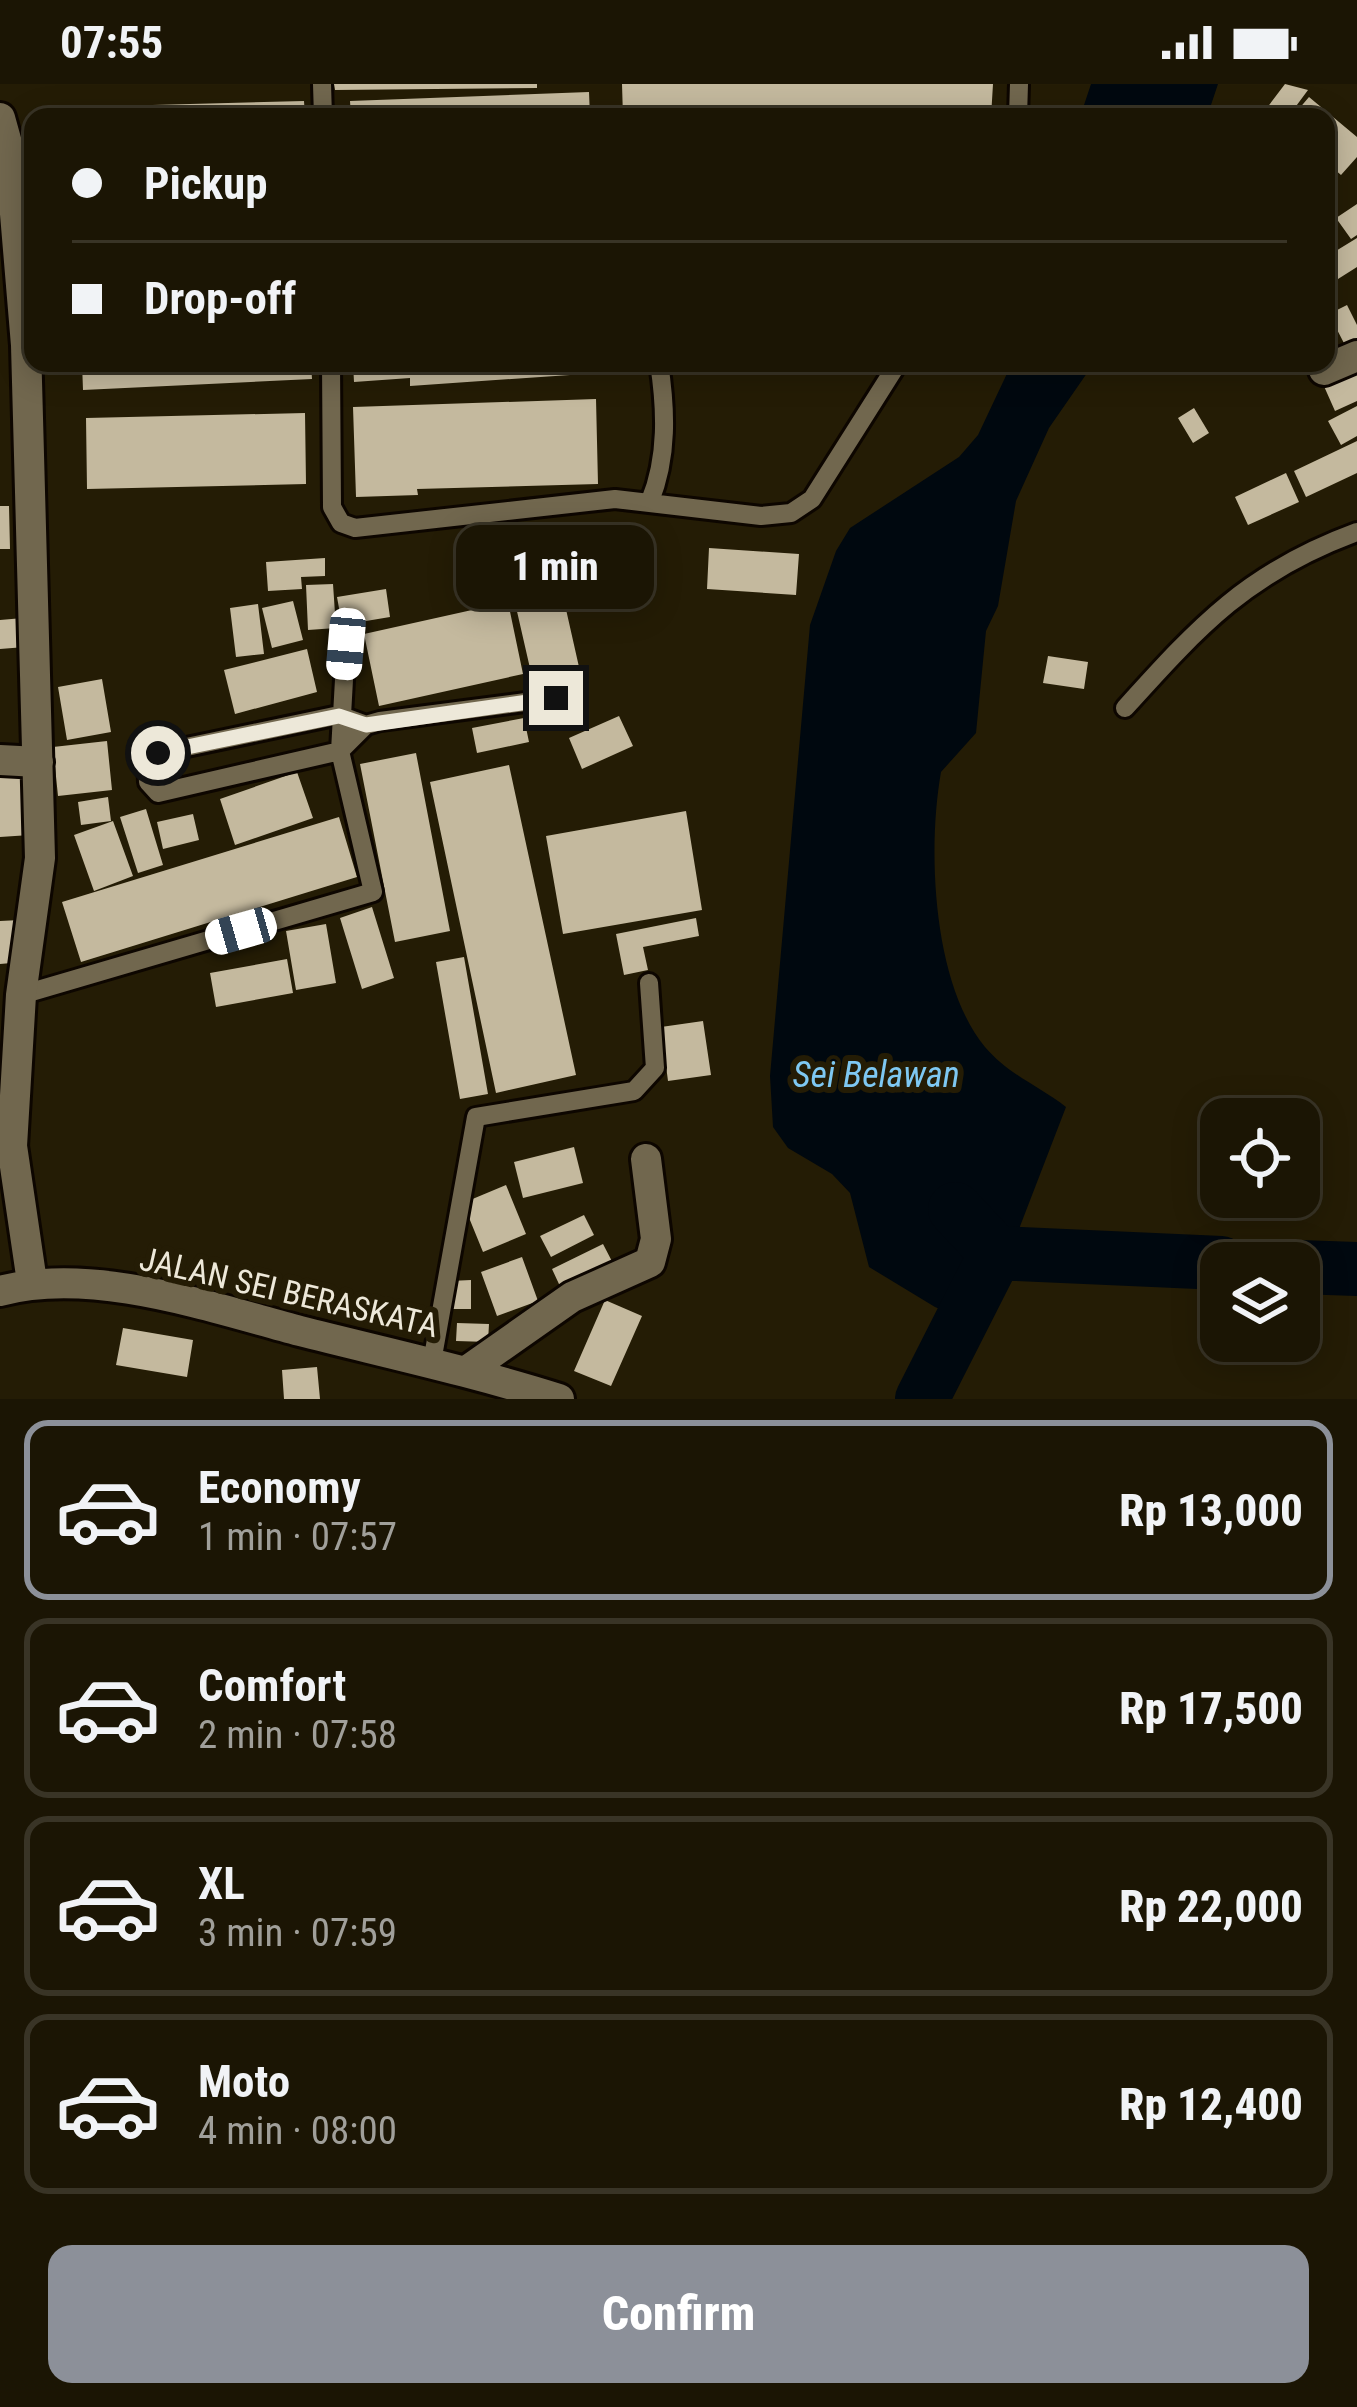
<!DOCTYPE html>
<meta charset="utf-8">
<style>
body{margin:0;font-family:"Roboto Condensed",sans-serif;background:#241e0e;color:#f1f3f6;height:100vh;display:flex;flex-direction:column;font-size:45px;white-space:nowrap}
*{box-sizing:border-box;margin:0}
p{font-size:39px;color:#a09f9a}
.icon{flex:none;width:66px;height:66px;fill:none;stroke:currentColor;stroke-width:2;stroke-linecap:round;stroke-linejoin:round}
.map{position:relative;height:1315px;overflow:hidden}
.sheet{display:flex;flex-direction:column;background:#1b1504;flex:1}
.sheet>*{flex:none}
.guide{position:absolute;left:24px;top:24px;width:1311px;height:264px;border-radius:24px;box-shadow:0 6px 30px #0003,0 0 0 3px #393426;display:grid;align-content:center;height:264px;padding:0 48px;background:#1b1504}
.buttons{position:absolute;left:1200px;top:1014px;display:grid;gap:24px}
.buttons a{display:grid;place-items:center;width:120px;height:120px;border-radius:24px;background:#1b1504;box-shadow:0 6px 30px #0003,0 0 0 3px #393426;font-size:60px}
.end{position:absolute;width:54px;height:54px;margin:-27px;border:15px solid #ede8d9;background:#111;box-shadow:0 0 0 6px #111}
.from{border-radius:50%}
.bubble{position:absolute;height:84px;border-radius:24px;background:#1b1504;box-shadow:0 6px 30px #0003,0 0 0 3px #393426;font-size:39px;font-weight:800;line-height:84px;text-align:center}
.car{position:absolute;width:36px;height:72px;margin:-36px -18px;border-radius:15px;box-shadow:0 0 9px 3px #0007;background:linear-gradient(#fff 24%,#345 0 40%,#fff 0 76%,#345 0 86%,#fff 0)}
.guide b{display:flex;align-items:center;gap:42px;height:114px;font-size:45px}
.guide b+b{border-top:3px solid #393426}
.guide i{width:30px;height:30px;background:#f1f3f6}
ul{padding:21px 0 0;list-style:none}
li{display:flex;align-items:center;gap:36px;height:180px;margin:0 24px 18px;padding:0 24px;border:6px solid #393426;border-radius:24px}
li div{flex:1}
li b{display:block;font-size:45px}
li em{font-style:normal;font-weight:800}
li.current{border-color:#8c9099}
li>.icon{width:108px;height:108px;stroke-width:1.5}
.cta{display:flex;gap:24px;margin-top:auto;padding:24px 48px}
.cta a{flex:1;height:138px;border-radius:24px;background:#8c9099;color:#fff;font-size:48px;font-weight:800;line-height:138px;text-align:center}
.status{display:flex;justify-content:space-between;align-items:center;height:84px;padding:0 60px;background:#1b1504;direction:ltr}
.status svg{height:33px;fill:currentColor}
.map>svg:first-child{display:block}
</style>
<div class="status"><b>07:55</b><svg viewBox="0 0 49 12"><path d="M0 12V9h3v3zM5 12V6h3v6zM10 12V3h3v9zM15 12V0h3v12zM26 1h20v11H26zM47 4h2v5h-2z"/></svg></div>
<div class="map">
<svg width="1357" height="1315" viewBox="0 0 1357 1315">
<rect width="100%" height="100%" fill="#241c05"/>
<path fill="#00080f" d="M 1091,0 L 1218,0 L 1207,33 L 1080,33 Z
M 1012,279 L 1094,279 L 1049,344 L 1016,417 L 998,522 L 986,547 L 976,649 L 941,688 C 927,767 933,900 985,963 C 1009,991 1039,1002 1066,1023 L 985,1233 L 959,1233 L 935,1223 L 869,1183 L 850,1109 L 832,1090 L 788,1064 L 773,1043 L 770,992 L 810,541 L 836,467 L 850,444 L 959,373 L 978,351 Z"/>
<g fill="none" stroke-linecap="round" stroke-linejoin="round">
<path stroke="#00080f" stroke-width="54" d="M 955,1125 L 996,1169 L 1221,1179
M 1299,1183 L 1357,1185
M 922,1315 L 996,1169"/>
</g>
<path fill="#c4b99e" d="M 334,0 L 537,0 L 537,4 L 335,6 Z
M 622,0 L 993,0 L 991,33 L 623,33 Z
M 1285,0 L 1308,6 L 1288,33 L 1269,33 L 1263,29 Z
M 589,8 L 590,33 L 351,33 L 350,17 Z
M 1309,13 L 1357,53 L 1357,73 L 1341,91 L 1326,78 L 1326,33 L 1292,33 Z
M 304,17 L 305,33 L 77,33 L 77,23 Z
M 1357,120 L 1357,151 L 1351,155 L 1336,134 Z
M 1357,154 L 1357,183 L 1338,195 L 1326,173 Z
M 1347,221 L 1357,241 L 1357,262 L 1348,267 L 1329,230 Z
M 82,279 L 311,279 L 312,295 L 83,306 Z
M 353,279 L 599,279 L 599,289 L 410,302 L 410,294 L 354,298 Z
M 1357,283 L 1357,317 L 1335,327 L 1323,300 Z
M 596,315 L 598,400 L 417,405 L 418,411 L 356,413 L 353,323 Z
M 1357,322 L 1357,352 L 1341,361 L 1328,337 Z
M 1194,324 L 1209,349 L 1193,359 L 1178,334 Z
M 305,329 L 306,400 L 87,405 L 86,334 Z
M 1357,357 L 1357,389 L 1306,413 L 1294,387 Z
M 1286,389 L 1299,418 L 1248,441 L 1235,413 Z
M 0,422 L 9,422 L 10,465 L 0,465 Z
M 709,464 L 799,470 L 796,511 L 707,505 Z
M 325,474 L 325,492 L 301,493 L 302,505 L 268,507 L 266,478 Z
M 333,500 L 336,544 L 308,546 L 306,501 Z
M 386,505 L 390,533 L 342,541 L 337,513 Z
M 563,512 L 579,583 L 532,593 L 516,523 Z
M 293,517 L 303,556 L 272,564 L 262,524 Z
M 508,518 L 523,590 L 379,622 L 364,550 Z
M 258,520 L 264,570 L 236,573 L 230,524 Z
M 23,534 L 25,563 L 0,565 L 0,536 Z
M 307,565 L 317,608 L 235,630 L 224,586 Z
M 1048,572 L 1088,578 L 1084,605 L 1043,599 Z
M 102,595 L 111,648 L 67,656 L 58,603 Z
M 619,632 L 633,662 L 582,685 L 569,654 Z
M 524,634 L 529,658 L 477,669 L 472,644 Z
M 107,657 L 112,706 L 58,712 L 53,663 Z
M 416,669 L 450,847 L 395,858 L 360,680 Z
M 509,681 L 576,991 L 496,1009 L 430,698 Z
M 27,685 L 30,751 L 0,753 L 0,687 Z
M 297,688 L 313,734 L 235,761 L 220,715 Z
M 108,713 L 111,737 L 81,741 L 78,718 Z
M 146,725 L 163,781 L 138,789 L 120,733 Z
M 686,727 L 702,826 L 563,850 L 546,752 Z
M 193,730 L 199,756 L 163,765 L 157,738 Z
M 339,733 L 357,793 L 81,878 L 62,818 Z
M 113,737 L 133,792 L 94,807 L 74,751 Z
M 372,823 L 394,894 L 362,905 L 340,834 Z
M 696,834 L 699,852 L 643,863 L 648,886 L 624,891 L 616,850 Z
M 20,836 L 23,878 L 0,880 L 0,837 Z
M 326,840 L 336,899 L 296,906 L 286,847 Z
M 464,873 L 488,1010 L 460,1015 L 436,878 Z
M 287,875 L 293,909 L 216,923 L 210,889 Z
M 703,937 L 711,991 L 668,997 L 661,943 Z
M 574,1063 L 583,1099 L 523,1114 L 514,1078 Z
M 506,1101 L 526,1150 L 483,1168 L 463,1119 Z
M 584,1131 L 594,1151 L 551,1173 L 540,1152 Z
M 603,1160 L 617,1187 L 565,1213 L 552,1185 Z
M 522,1173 L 538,1217 L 497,1232 L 481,1188 Z
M 471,1196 L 471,1225 L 450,1225 L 450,1197 Z
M 605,1216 L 642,1232 L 611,1302 L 574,1287 Z
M 457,1239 L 489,1240 L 488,1258 L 456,1257 Z
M 123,1244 L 193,1256 L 187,1293 L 116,1281 Z
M 317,1283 L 320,1315 L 284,1315 L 282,1286 Z"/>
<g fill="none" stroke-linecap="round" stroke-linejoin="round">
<defs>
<path id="service" d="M 322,0 L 323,33
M 1018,33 L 1019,0
M 331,279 L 332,423 L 341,439 L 355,444 L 615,415 L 761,432 L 791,429 L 812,415 L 898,279
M 650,417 C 668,373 666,325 659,279
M 1125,624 C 1200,541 1248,488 1357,448
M 366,641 L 339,631 L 158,669 L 147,674 L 148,698 L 158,709 L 340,667 L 366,641 L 380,637 L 556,614
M 21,911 L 373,808 L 340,667 L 346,560
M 432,1278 L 476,1033 L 634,1007 L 655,984 L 649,899"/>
<path id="minor" d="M 0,34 L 10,70 L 26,261 L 40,774 L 21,911 L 12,1062 L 32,1198
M 1323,279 L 1324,286 L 1357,272
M 0,676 L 38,678
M 0,1207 C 92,1182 209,1223 300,1247 C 387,1269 474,1288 559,1315
M 468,1286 L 572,1213 L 650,1178 L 656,1155 L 646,1075"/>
</defs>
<use href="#service" stroke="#0d0600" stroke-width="24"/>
<use href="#minor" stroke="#0d0600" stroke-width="36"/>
<use href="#service" stroke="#71674e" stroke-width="18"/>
<use href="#minor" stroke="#71674e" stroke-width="30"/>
</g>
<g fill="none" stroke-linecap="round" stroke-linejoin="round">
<path stroke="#ede8d9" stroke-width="15" d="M 158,669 L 339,632 L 366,641 L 556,614"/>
</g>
<g text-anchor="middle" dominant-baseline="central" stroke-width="12" stroke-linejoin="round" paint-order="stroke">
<g font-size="33" fill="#ede8d9" stroke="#241c05">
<text transform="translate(289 1208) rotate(13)">JALAN SEI BERASKATA</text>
</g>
<g font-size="36" font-style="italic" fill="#7ec8f2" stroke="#241c05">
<text x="876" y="991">Sei Belawan</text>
</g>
</g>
</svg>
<div class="buttons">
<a><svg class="icon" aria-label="locate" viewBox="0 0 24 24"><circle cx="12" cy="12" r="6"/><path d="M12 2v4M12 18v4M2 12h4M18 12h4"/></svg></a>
<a><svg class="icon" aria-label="layers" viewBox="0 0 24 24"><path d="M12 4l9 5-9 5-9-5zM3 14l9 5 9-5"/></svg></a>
</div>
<i class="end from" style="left:158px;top:669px"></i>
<i class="end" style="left:556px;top:614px"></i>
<div class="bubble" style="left:456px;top:441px;width:198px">1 min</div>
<i class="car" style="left:346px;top:560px;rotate:185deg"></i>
<i class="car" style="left:241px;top:847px;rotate:254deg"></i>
<div class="guide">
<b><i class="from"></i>Pickup</b>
<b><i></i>Drop-off</b>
</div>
</div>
<section class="sheet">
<ul>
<li class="current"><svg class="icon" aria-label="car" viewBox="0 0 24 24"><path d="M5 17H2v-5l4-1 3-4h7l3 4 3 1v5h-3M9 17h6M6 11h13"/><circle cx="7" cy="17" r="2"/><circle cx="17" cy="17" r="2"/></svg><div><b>Economy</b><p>1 min · 07:57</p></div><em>Rp 13,000</em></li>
<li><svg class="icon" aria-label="car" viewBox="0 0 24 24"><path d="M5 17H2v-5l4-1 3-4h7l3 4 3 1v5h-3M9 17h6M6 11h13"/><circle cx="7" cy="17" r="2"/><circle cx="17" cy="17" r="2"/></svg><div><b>Comfort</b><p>2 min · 07:58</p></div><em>Rp 17,500</em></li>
<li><svg class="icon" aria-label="car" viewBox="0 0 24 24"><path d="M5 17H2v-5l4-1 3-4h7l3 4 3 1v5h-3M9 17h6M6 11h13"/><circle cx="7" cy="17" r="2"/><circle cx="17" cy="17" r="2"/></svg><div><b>XL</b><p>3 min · 07:59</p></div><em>Rp 22,000</em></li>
<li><svg class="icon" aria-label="car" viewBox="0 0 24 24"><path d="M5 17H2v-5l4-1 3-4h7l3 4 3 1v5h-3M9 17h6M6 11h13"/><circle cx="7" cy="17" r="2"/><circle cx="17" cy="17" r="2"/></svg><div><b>Moto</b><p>4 min · 08:00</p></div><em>Rp 12,400</em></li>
</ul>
<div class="cta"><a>Confirm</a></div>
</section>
